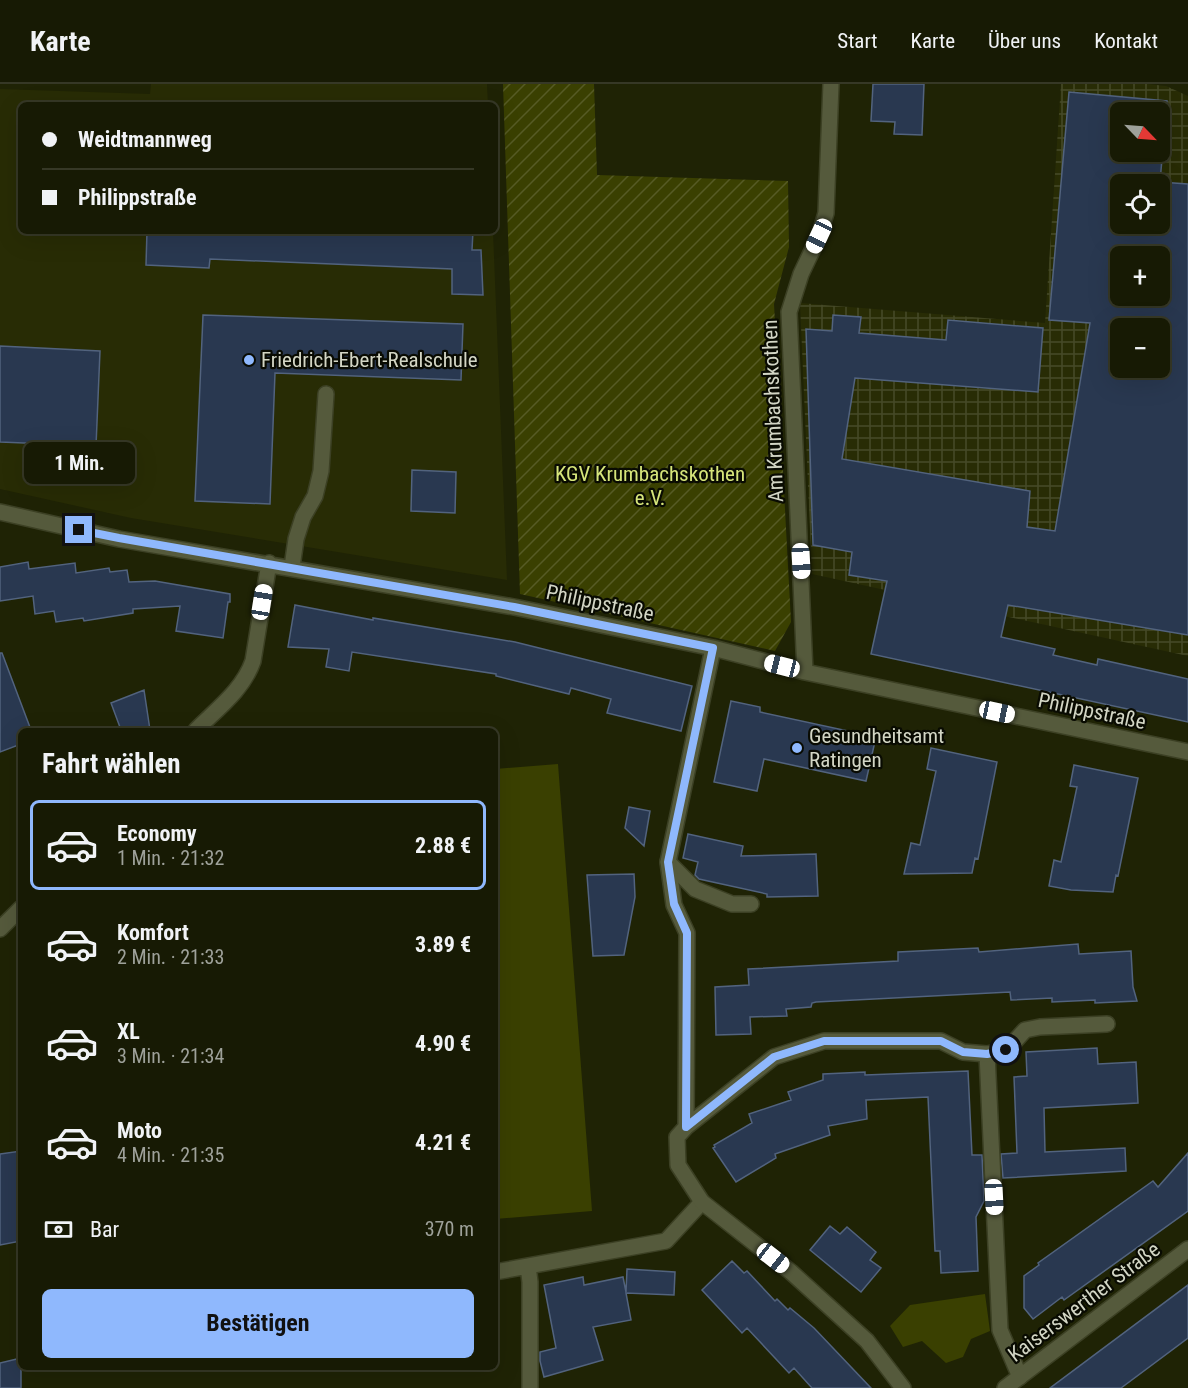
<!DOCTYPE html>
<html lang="de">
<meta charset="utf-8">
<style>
body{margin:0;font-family:"Roboto Condensed",sans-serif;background:#20230e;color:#f1f3f6;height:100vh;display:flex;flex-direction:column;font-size:22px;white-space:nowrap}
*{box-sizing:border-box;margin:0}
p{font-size:20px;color:#9ea19a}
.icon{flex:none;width:33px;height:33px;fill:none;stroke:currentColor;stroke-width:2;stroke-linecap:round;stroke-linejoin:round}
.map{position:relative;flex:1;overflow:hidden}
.sheet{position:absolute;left:18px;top:644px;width:480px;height:642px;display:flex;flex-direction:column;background:#171a04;border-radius:9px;box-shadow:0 6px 24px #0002,0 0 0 2px #363826}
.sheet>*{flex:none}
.hud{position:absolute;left:18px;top:18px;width:480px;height:132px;border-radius:9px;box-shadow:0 6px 24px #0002,0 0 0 2px #363826;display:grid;align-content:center;height:132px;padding:0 24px;background:#171a04}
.needle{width:39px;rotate:115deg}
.tools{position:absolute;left:1110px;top:18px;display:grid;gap:12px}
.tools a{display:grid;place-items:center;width:60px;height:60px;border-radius:9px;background:#171a04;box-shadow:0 6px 24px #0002,0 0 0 2px #363826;font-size:30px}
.end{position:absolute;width:27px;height:27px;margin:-14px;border:8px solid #8fb8fd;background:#111;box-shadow:0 0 0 3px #111}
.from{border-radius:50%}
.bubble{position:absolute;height:42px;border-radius:9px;background:#171a04;box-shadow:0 6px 24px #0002,0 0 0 2px #363826;font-size:20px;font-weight:700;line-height:42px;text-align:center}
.car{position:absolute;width:18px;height:36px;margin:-18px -9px;border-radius:8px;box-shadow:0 0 4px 2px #0007;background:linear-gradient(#fff 24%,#345 0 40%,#fff 0 76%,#345 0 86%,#fff 0)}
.hud b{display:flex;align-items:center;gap:21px;height:57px;font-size:22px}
.hud b+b{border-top:2px solid #363826}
.hud i{width:15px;height:15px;background:#f1f3f6}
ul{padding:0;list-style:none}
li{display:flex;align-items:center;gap:18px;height:90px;margin:0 12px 9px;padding:0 12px;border:3px solid transparent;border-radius:9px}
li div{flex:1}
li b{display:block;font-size:22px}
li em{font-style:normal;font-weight:700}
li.active{border-color:#8fb8fd}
li>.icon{width:54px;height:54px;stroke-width:1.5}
h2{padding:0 24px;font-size:27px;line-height:72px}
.pay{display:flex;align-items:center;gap:15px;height:66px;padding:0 24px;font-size:22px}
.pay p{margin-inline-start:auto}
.button{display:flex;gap:12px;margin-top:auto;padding:12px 24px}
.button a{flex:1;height:69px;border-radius:9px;background:#8fb8fd;color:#111;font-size:24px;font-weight:700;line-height:69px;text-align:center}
header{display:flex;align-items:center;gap:36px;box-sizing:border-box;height:84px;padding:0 30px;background:#171a04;border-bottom:2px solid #363826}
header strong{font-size:28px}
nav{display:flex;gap:33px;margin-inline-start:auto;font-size:21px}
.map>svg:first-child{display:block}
</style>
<header>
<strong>Karte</strong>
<nav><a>Start</a><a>Karte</a><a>Über uns</a><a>Kontakt</a></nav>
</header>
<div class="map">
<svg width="1188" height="1304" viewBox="0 0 1188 1304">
<defs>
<pattern id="industrial-grid" width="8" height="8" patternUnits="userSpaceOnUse" patternTransform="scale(1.5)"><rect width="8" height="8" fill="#282c05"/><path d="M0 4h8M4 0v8" fill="none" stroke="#464a28"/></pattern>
<pattern id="garden-furrows" width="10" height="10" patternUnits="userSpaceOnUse" patternTransform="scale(1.5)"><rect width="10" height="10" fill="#3a4001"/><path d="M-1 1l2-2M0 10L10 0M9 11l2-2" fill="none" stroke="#565b25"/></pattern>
</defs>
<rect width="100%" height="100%" fill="#1f2305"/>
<path fill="#282c05" d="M 151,0 L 487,0 L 488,21 L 21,21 L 21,147 L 493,147 L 507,496 L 131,434 L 0,405 L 0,5 L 150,10 Z"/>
<path fill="url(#industrial-grid)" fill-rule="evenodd" d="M 1061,0 L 1147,0 L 1166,2 L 1188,12 L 1188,572 L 812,490 L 800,219 L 1045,239 ZM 1120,28 L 1160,28 L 1160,68 L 1120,68 ZM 1120,100 L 1160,100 L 1160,140 L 1120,140 ZM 1120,172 L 1160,172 L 1160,212 L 1120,212 ZM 1120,244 L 1160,244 L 1160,284 L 1120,284 Z"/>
<path fill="#3a4001" d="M 558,680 L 592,1127 L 495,1135 L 495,685 Z
M 985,1210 L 990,1247 L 971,1255 L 963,1273 L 946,1279 L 922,1257 L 903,1263 L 890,1242 L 910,1221 Z"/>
<path fill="url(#garden-furrows)" d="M 503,0 L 594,0 L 597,91 L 788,97 L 789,163 L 774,220 L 791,538 L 775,567 L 520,510 Z"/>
<path fill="#293850" stroke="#52637e" stroke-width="1.5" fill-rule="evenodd" d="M 873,0 L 924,0 L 922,51 L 894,50 L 895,38 L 871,37 Z
M 1069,8 L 1167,17 L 1160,98 L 1188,100 L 1188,551 L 1008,521 L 1001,553 L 1055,565 L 1053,571 L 1097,581 L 1098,575 L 1188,595 L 1188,638 L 871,570 L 887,497 L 849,491 L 852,468 L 813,461 L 806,245 L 832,247 L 833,231 L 861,233 L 859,249 L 946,256 L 948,236 L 1043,244 L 1038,308 L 855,294 L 842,375 L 1030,407 L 1027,443 L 1055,447 L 1090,239 L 1049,236 ZM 1120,28 L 1160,28 L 1160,68 L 1120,68 ZM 1120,100 L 1160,100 L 1160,140 L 1120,140 ZM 1120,172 L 1160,172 L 1160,212 L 1120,212 ZM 1120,244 L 1160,244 L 1160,284 L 1120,284 Z
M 147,147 L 473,147 L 472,166 L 481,166 L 483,211 L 452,210 L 452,185 L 210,175 L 209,184 L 146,181 Z
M 203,231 L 463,240 L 461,296 L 275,289 L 270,420 L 195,417 Z
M 0,262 L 100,267 L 96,362 L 0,358 Z
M 412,386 L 456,388 L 455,429 L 411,427 Z
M 28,478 L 29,485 L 75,479 L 76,489 L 109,484 L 110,488 L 127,486 L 129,498 L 155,497 L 230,510 L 230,518 L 228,518 L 223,554 L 176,547 L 180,522 L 133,525 L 133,529 L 84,537 L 83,534 L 56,538 L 54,527 L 35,530 L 33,512 L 0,517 L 0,483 Z
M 295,521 L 373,536 L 373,534 L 515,558 L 692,602 L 681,647 L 607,629 L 611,615 L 571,604 L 569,610 L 496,592 L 496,590 L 352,568 L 349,587 L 326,583 L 329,565 L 288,563 Z
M 0,569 L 2,569 L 31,646 L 21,646 L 21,660 L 0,668 Z
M 144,606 L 150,646 L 121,646 L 111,619 Z
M 731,617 L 760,623 L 760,628 L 876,653 L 866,697 L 764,675 L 757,707 L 714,698 Z
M 931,664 L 997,678 L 978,775 L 975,774 L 972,789 L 904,790 L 911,759 L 920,761 L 936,687 L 927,685 Z
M 1074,681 L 1138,694 L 1118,792 L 1116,791 L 1113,808 L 1071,806 L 1049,802 L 1054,776 L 1061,778 L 1069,741 L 1077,703 L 1070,702 Z
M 629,723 L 650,727 L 644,762 L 625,744 Z
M 688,750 L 743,762 L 741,772 L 816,770 L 818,812 L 767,813 L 767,810 L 699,795 L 695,791 L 698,778 L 683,774 Z
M 634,790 L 635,813 L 624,871 L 593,872 L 587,791 Z
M 1078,860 L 1079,870 L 1131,867 L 1133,903 L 1137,917 L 1095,919 L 1095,916 L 1052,918 L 1052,914 L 1011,916 L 1010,908 L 816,918 L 812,919 L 811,923 L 786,925 L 787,932 L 750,933 L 751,950 L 716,951 L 715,903 L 749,901 L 748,885 L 898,877 L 898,868 L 978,864 L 979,868 Z
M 1097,964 L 1098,980 L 1136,978 L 1138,1019 L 1044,1024 L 1045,1068 L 1125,1064 L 1126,1087 L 1003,1094 L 1001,1070 L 1017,1069 L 1014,993 L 1027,992 L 1026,968 Z
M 968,987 L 972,1071 L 982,1071 L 984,1117 L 976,1133 L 978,1187 L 941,1189 L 940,1167 L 935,1167 L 928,1013 L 866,1016 L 867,1035 L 828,1042 L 830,1051 L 775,1070 L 776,1074 L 736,1098 L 713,1064 L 715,1063 L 714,1061 L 752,1039 L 749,1030 L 791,1016 L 788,1008 L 823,996 L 823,990 L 865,988 L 865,991 Z
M 21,1067 L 21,1157 L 0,1161 L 0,1070 Z
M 1188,1069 L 1188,1127 L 1064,1216 L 1062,1213 L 1033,1235 L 1024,1224 L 1024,1192 L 1039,1181 L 1038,1179 L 1153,1097 L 1158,1103 Z
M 830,1142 L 840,1150 L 847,1143 L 876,1168 L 870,1176 L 881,1184 L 861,1208 L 810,1166 Z
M 732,1177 L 744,1189 L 747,1187 L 775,1217 L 777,1215 L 788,1226 L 790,1224 L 814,1244 L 871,1304 L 812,1304 L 794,1284 L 789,1289 L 747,1244 L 742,1249 L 702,1206 Z
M 627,1185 L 675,1188 L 674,1211 L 626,1209 L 631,1236 L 593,1243 L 603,1276 L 544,1293 L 540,1277 L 540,1268 L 556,1264 L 544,1201 L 583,1193 L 584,1201 L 623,1193 L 626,1208 Z
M 1188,1201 L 1188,1254 L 1121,1304 L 1050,1304 Z
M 21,1274 L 21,1304 L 0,1304 L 0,1279 Z"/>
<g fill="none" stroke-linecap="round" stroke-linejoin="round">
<defs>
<path id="lane" d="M 292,483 L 296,455 L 303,433 L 315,412 L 321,387 L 326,310
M 668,778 L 695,805 L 732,820 L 751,820
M 987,970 L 1000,1246 L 1020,1293
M 528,1182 L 530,1198 L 530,1304
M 495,1188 L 666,1157 L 702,1118"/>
<path id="street" d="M 0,428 L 119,455 L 514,523 L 713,564 L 805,588 L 1188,668
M 713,564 L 668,778 L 674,821 L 687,849 L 686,1043 L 677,1053 L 678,1081 L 702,1118 L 791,1188 L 867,1257 L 903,1304
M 805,588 L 789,228 L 801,190 L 819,152 L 826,129 L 831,0
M 196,646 C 217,625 243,606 253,577 L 269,479
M 0,845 L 21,824
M 686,1043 L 774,973 L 824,957 L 941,957 L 963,968 L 987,970 L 1007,966 L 1025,946 L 1040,943 L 1107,940
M 1005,1304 L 1188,1165"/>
</defs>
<use href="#lane" stroke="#3c4024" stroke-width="18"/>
<use href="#street" stroke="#3c4024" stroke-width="18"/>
<use href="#lane" stroke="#555a3c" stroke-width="15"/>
<use href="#street" stroke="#555a3c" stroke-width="15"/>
</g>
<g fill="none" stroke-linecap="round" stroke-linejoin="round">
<path stroke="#8fb8fd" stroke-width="8" d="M 79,446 L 119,454 L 514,523 L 713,564 L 668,778 L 674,820 L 687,849 L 686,1043 L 774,973 L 824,957 L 941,957 L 963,968 L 987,970 L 1006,966"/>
</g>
<g fill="#8fb8fd" stroke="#090b02" stroke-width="2">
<circle cx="249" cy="276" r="6"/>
<circle cx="797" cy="664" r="6"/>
</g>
<g text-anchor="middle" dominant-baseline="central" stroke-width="4.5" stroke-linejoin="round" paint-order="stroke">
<g font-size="21" fill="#d3d6c5" stroke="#090b02" text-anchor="start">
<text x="261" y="276">Friedrich-Ebert-Realschule</text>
<text x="809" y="652">Gesundheitsamt<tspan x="809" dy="24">Ratingen</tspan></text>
</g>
<g font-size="21" fill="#d3d6c5" stroke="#090b02">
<text transform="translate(773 327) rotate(-92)">Am Krumbachskothen</text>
<text transform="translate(600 519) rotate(12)">Philippstraße</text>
<text transform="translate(1092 627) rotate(12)">Philippstraße</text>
<text transform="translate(1084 1218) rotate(-37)">Kaiserswerther Straße</text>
</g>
<g font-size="21" fill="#d6e57a" stroke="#090b02">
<text x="650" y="390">KGV Krumbachskothen<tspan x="650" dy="24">e.V.</tspan></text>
</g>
</g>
</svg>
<div class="tools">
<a><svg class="needle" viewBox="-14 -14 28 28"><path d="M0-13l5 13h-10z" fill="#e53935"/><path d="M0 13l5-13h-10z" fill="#9ea19a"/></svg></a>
<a><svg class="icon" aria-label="locate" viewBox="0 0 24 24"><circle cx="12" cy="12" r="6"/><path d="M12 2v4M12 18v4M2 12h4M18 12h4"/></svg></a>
<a>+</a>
<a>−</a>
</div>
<i class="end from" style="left:1006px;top:966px"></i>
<i class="end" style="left:79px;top:446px"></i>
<div class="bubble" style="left:24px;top:358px;width:111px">1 Min.</div>
<i class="car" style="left:819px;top:152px;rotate:205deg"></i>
<i class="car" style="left:801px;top:477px;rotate:177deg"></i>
<i class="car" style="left:262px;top:518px;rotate:9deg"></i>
<i class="car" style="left:782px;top:582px;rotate:284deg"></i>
<i class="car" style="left:997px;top:628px;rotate:102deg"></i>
<i class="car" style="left:994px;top:1113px;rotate:177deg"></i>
<i class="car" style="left:773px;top:1174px;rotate:128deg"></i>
<div class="hud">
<b><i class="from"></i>Weidtmannweg</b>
<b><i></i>Philippstraße</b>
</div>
<section class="sheet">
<h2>Fahrt wählen</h2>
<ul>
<li class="active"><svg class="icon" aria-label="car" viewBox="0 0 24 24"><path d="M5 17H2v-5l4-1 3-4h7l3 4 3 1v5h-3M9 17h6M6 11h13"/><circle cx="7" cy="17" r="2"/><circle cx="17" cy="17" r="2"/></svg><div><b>Economy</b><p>1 Min. · 21:32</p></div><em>2.88 €</em></li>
<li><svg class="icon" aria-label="car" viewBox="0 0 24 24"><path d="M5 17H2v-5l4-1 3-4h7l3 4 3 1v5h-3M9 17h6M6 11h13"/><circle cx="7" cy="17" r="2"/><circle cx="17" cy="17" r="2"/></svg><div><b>Komfort</b><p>2 Min. · 21:33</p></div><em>3.89 €</em></li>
<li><svg class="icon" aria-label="car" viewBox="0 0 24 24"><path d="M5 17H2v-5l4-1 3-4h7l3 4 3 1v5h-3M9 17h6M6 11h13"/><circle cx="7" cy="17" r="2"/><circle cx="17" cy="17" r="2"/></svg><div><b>XL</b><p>3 Min. · 21:34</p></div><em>4.90 €</em></li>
<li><svg class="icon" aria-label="car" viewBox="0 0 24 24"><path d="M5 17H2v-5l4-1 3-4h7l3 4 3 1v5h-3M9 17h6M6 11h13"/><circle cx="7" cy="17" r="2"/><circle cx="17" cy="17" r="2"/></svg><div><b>Moto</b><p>4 Min. · 21:35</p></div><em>4.21 €</em></li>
</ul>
<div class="pay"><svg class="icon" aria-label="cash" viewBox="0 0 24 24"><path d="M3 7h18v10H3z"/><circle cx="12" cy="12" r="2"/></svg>Bar<p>370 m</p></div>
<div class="button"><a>Bestätigen</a></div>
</section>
</div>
